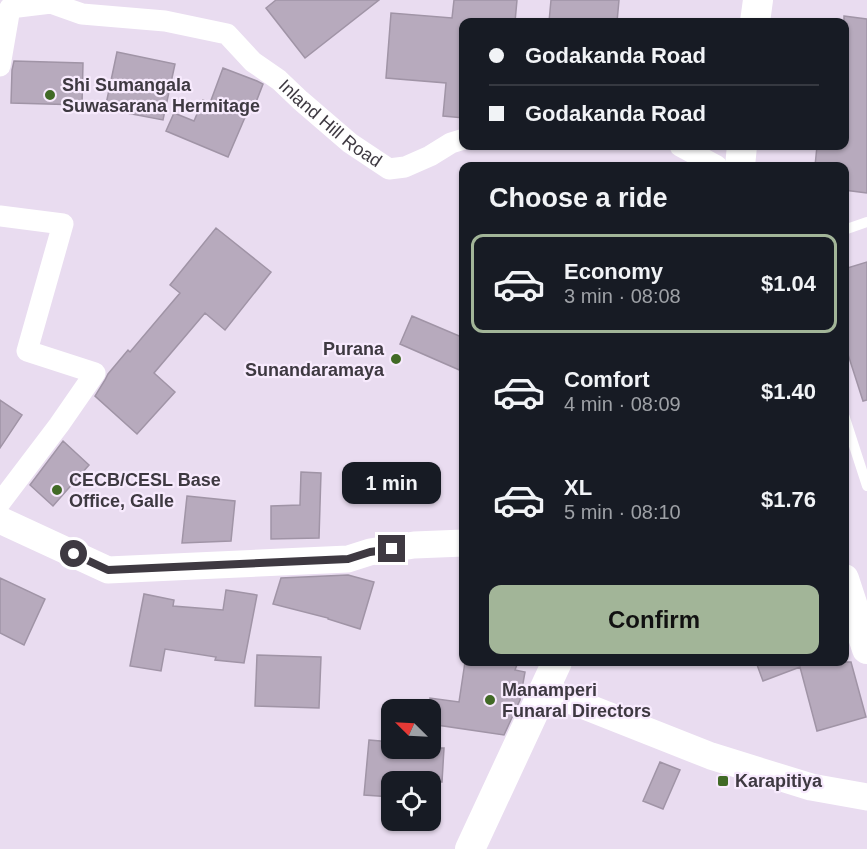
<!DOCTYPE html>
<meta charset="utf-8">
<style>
body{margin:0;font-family:Helvetica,sans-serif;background:#20242c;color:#f1f3f6;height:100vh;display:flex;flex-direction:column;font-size:22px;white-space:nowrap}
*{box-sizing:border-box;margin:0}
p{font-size:20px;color:#9ea1a6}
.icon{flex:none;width:33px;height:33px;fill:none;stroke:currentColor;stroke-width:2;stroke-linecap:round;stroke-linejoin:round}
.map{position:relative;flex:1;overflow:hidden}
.drawer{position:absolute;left:459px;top:162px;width:390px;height:504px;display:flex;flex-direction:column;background:#171b24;border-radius:12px;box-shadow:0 2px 4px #0004}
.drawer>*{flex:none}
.top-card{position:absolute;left:459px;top:18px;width:390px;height:132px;border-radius:12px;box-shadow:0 2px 4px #0004;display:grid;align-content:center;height:132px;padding:0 30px;background:#171b24}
.needle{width:39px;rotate:294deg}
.tools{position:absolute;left:381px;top:699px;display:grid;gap:12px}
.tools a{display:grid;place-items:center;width:60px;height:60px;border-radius:12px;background:#171b24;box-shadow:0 2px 4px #0004;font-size:30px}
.end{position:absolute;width:27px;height:27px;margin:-14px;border:8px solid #3e3941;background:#fff;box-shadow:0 0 0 3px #fff}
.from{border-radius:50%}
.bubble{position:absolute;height:42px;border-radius:12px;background:#171b24;box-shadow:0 2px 4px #0004;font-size:20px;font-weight:600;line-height:42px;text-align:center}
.top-card b{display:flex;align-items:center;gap:21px;height:57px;font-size:22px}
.top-card b+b{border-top:2px solid #363941}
.top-card i{width:15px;height:15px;background:#f1f3f6}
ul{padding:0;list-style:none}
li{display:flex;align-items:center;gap:18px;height:99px;margin:0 12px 9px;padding:0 18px;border:3px solid transparent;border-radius:12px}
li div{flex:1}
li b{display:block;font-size:22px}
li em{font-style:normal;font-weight:600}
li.active{border-color:#a2b598}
li>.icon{width:54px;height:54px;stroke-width:1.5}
h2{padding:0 30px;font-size:27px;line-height:72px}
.action{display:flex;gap:12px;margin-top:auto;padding:12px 30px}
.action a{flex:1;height:69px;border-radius:12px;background:#a2b598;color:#111;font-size:24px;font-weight:600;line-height:69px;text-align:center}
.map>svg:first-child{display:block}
</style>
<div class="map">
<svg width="867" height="849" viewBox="0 0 867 849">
<rect width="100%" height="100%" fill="#e9dcf0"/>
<path fill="#b7aabd" stroke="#a094a6" stroke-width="1.5" d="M 276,0 L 379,0 L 305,58 L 266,8 Z
M 454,0 L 517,0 L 515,22 L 464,22 L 464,118 L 443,116 L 446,83 L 386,78 L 391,13 L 452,18 Z
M 551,0 L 619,0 L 617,22 L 549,22 Z
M 844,16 L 867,19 L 867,193 L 844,190 L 844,166 L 815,166 L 817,146 L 844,146 Z
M 117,52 L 175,64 L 163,120 L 105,109 Z
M 14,61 L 83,63 L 82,105 L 11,103 L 12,70 Z
M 223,68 L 257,81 L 263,84 L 253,110 L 249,108 L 228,157 L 166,131 L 174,113 L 194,121 L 203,100 L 210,103 Z
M 216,228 L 271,272 L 225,330 L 205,313 L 154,373 L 175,392 L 137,434 L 95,396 L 105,380 L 108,374 L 128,350 L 130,352 L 180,293 L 170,285 Z
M 867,262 L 867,400 L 863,401 L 844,342 L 844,269 Z
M 412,316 L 464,338 L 464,372 L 400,344 Z
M 0,400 L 22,415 L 0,448 Z
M 63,441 L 89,465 L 53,506 L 30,485 Z
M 301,472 L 321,473 L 319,538 L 271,539 L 271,506 L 300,505 Z
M 187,496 L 235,501 L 231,541 L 182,543 Z
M 348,575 L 374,582 L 360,629 L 328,619 L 328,618 L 273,604 L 281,578 Z
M 0,578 L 45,599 L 24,645 L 0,633 Z
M 226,590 L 257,595 L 244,663 L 215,660 L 216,657 L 165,649 L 161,671 L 130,666 L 144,594 L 174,600 L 173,606 L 223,610 Z
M 257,655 L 321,657 L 319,708 L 255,706 Z
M 465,662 L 518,662 L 515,670 L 525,672 L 520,700 L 504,735 L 430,724 L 430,698 L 459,702 Z
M 756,662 L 851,662 L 866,717 L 817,731 L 800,667 L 763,681 Z
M 369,740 L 392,742 L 392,748 L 444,748 L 442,782 L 392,782 L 392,797 L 364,795 Z
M 660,762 L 680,770 L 663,809 L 643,801 Z"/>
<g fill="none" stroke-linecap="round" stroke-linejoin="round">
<path stroke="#fff" stroke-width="10" d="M 844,230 L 867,222
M 844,415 L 867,486"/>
<g stroke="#fff" stroke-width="21">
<path id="s1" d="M 10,8 L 51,3 L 82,14 L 165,21 L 227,34 L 253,62 L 279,80 L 300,100 L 350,143 L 389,169 L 405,167 L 430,156 L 451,143 L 464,139"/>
<path d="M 0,66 L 10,8"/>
<path d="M 680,146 L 717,166"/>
<path d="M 0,216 L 63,224 L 27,351 L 95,373 L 59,425 L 0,503"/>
</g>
<path stroke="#fff" stroke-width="27" d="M 0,520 L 108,570 L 348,559 L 370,552 L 414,545 L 464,543
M 544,690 L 711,756 L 811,787 L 867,797"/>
<path stroke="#fff" stroke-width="30" d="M 755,22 L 758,0
M 740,166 L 742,146
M 844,579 L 867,649
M 470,849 L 557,662"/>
</g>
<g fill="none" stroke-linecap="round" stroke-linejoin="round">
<path stroke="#3e3941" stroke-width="8" d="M 74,554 L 108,570 L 348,559 L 370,552 L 392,549"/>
</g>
<g fill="#416a26" stroke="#f7eafd" stroke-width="2">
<circle cx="50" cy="95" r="6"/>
<circle cx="396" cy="359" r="6"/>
<circle cx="57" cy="490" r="6"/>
<circle cx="490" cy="700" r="6"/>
<rect x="717" y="775" width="12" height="12" rx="3"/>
</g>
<g text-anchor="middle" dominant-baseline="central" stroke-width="4.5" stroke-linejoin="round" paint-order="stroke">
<g font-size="18" font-weight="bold" fill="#3e3941" stroke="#f7eafd" text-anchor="start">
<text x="62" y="85">Shi Sumangala<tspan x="62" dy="21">Suwasarana Hermitage</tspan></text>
<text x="384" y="349" text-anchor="end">Purana<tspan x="384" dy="21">Sunandaramaya</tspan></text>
<text x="69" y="480">CECB/CESL Base<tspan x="69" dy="21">Office, Galle</tspan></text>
<text x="502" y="690">Manamperi<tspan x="502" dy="21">Funaral Directors</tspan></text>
<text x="735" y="781">Karapitiya</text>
</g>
<g font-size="18" fill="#3e3941" stroke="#f7eafd">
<text stroke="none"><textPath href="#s1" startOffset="358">Inland Hill Road</textPath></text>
</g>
</g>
</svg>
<div class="tools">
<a><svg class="needle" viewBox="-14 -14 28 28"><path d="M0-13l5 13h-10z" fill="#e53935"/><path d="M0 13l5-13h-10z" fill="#9ea1a6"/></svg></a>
<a><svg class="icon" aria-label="locate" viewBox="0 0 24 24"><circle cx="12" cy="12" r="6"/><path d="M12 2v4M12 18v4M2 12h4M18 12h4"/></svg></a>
</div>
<i class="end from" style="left:74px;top:554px"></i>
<i class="end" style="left:392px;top:549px"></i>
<div class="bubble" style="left:342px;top:462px;width:99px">1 min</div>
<div class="top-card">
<b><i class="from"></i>Godakanda Road</b>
<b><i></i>Godakanda Road</b>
</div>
<section class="drawer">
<h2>Choose a ride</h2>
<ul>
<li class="active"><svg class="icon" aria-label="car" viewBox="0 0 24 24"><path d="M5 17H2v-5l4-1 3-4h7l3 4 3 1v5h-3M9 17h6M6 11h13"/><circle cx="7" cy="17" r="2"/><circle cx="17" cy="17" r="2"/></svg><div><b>Economy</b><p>3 min · 08:08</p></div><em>$1.04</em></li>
<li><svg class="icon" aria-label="car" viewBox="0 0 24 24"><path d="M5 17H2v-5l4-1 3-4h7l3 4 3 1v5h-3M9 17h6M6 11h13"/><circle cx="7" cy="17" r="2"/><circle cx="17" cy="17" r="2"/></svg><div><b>Comfort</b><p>4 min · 08:09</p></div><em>$1.40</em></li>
<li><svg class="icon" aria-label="car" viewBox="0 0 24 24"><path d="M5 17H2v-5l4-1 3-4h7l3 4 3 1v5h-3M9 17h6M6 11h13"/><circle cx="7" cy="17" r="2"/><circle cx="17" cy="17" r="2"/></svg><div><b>XL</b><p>5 min · 08:10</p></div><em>$1.76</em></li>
</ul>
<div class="action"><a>Confirm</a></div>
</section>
</div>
